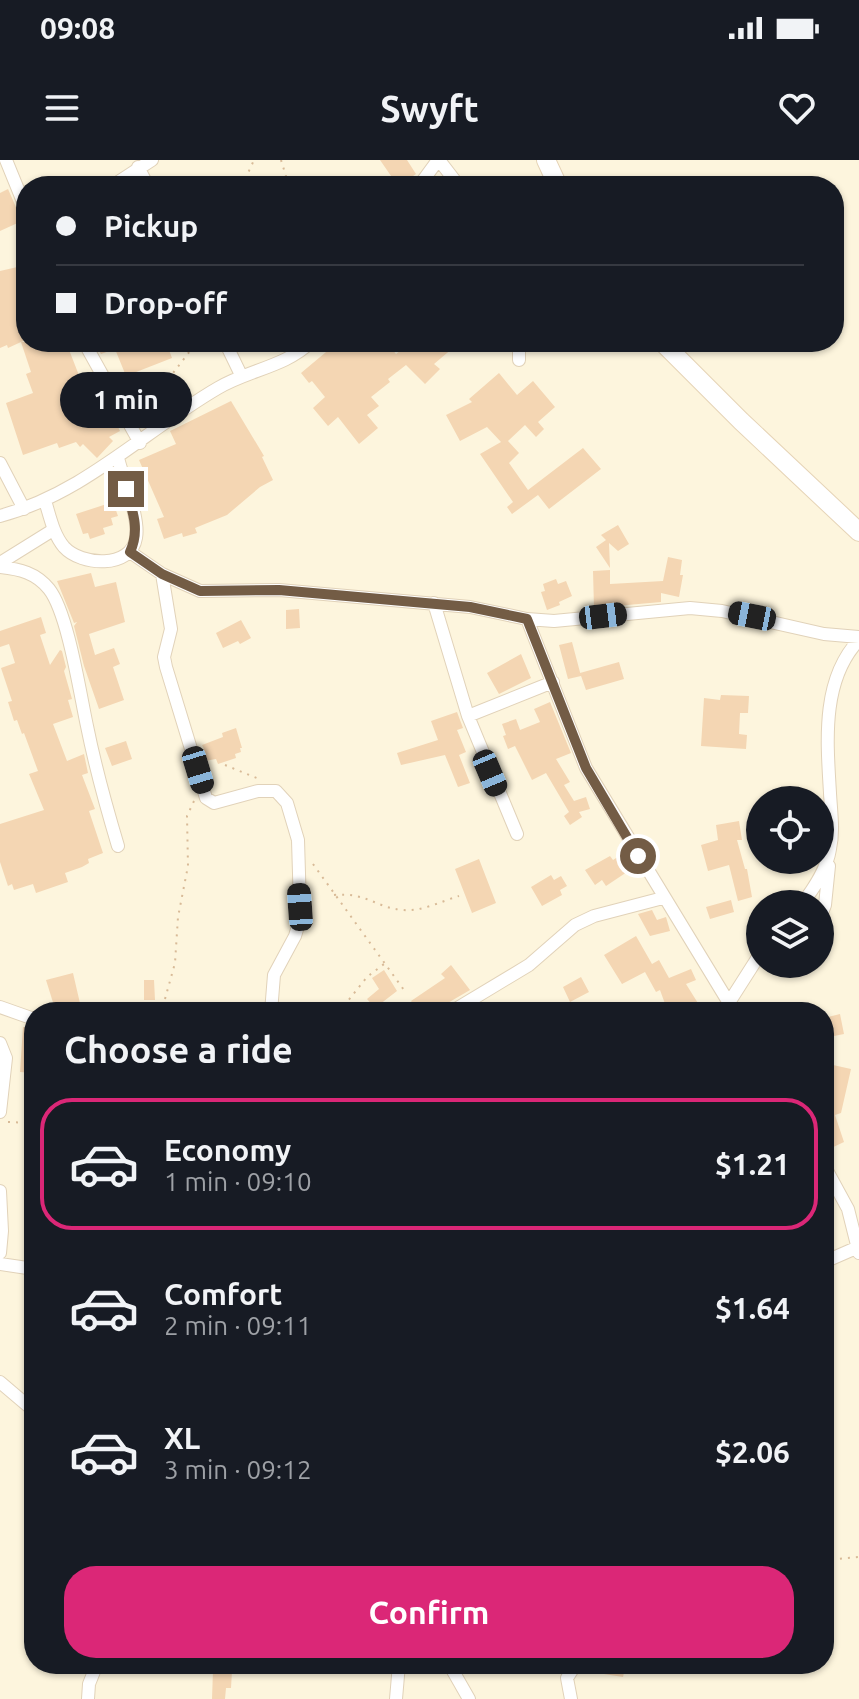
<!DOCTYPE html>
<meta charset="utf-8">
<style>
body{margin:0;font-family:Ubuntu,sans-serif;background:#20242c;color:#f1f3f6;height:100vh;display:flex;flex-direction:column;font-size:30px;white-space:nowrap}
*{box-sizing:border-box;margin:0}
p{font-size:26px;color:#9ea1a6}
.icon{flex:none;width:44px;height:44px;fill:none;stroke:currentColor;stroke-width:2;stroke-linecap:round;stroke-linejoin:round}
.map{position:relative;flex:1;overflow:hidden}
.side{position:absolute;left:24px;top:842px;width:810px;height:672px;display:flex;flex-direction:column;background:#171b24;border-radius:32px;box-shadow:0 2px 6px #0004}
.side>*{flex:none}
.banner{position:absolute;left:16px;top:16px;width:828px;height:176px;border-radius:32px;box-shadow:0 2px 6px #0004;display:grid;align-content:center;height:176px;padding:0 40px;background:#171b24}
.controls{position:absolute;left:746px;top:626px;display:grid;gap:16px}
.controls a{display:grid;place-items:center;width:88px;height:88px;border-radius:50%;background:#171b24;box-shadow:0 2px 6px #0004;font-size:40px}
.end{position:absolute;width:36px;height:36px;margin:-18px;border:10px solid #735c45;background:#fff;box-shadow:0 0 0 4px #fff}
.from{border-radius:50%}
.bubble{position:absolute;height:56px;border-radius:28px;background:#171b24;box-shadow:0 2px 6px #0004;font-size:26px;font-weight:600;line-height:56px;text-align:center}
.car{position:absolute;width:24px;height:48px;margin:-24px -12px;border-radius:10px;box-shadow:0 0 6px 2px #0007;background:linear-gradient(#222 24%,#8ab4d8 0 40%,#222 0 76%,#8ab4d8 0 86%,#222 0)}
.banner b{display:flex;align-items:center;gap:28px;height:76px;font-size:30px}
.banner b+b{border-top:2px solid #363941}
.banner i{width:20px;height:20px;background:#f1f3f6}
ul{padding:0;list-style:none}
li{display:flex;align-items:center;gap:24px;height:132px;margin:0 16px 12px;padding:0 24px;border:4px solid transparent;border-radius:32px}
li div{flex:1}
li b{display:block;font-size:30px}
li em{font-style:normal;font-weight:600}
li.current{border-color:#db2777}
li>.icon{width:72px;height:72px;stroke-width:1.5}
h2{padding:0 40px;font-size:36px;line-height:96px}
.button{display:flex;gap:16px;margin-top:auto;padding:16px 40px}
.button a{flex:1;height:92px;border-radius:32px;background:#db2777;color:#fff;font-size:32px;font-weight:600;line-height:92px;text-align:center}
.status{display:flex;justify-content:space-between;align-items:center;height:56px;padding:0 40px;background:#171b24;direction:ltr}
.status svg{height:22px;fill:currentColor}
header{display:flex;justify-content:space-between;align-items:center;height:104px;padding:0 40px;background:#171b24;font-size:36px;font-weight:600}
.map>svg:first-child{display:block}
</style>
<div class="status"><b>09:08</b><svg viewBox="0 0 49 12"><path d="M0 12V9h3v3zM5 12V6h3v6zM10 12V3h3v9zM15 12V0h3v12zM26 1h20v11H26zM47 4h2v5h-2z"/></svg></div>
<header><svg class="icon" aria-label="menu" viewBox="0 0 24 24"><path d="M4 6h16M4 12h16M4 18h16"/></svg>Swyft<svg class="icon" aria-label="heart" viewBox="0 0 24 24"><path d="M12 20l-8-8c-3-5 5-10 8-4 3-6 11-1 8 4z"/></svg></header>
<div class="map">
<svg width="859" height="1539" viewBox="0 0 859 1539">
<rect width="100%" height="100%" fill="#fdf5dd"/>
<path fill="#f4d6b3" d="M 380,0 L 407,0 L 416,14 L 398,26 Z
M 8,29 L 22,61 L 0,71 L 0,33 Z
M 26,105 L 26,180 L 21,182 L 66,182 L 80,218 L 91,213 L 120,271 L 109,277 L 113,281 L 97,298 L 83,284 L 80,287 L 76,282 L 59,288 L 57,283 L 23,295 L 6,243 L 33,233 L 26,214 L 31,212 L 21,182 L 8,188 L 7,185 L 0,188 L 0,111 Z
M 94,182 L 166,182 L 172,198 L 126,216 L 115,189 L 101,194 Z
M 338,182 L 386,182 L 396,194 L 412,182 L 460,182 L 434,204 L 440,209 L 425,224 L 406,205 L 388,219 L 390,222 L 371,237 L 379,246 L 367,255 L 378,268 L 359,284 L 338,257 L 328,266 L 313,248 L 325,237 L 312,221 L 309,223 L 301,213 Z
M 499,213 L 517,235 L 533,221 L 555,247 L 538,262 L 544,269 L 536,277 L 525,265 L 508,281 L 519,293 L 509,303 L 528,330 L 583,288 L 601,309 L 549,349 L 538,335 L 512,354 L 507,347 L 513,342 L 480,294 L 501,282 L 487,267 L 460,281 L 446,255 L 472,242 L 469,239 Z
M 231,241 L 264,296 L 262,297 L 273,320 L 260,327 L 227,355 L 195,368 L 197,373 L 183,377 L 182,373 L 164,379 L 157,359 L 164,357 L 139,300 L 176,284 L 170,271 Z
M 113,342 L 118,356 L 111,358 L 113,365 L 103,368 L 105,374 L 90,379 L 88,373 L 83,374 L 76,354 Z
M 618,365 L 629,384 L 618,391 L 609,383 L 610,408 L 596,387 L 606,380 L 601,375 Z
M 668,397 L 682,400 L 680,415 L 683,415 L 679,437 L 661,433 L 661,442 L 594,448 L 593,411 L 610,410 L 610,424 L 663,421 Z
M 91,413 L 95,427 L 116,422 L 125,462 L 89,474 L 95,495 L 114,488 L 120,504 L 113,507 L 124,540 L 99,549 L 84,506 L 74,466 L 77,462 L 74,463 L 57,421 Z
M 556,419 L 558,424 L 566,421 L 572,436 L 559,442 L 560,445 L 547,450 L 541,432 L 545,431 L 543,424 Z
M 299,449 L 300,468 L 286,469 L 286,450 Z
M 41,457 L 46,473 L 40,475 L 50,505 L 60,490 L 62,491 L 66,507 L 64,511 L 72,539 L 68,540 L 73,557 L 53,564 L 67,601 L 84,594 L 88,613 L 82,615 L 95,649 L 89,651 L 103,693 L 88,699 L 89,703 L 82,707 L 65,713 L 68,722 L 36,733 L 33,724 L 14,730 L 12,724 L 8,726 L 0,702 L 0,664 L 44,650 L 29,614 L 38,611 L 24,573 L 22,574 L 17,560 L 14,561 L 8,542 L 12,541 L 1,508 L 15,503 L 9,484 L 0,487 L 0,471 Z
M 241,460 L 251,478 L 240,484 L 238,481 L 223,488 L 216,473 Z
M 572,482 L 581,516 L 568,519 L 559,485 Z
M 521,494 L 531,518 L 499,534 L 487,513 Z
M 619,502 L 624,519 L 586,530 L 580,513 Z
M 721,535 L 749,536 L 748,553 L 740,553 L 739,574 L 747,575 L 746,589 L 701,586 L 704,538 L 720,540 Z
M 550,542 L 571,593 L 556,599 L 570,622 L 564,625 L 574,641 L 586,637 L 590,649 L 579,652 L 582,657 L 570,665 L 564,656 L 569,652 L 546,613 L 532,620 L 515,586 L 508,589 L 503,576 L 506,575 L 502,564 L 516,559 L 520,570 L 540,562 L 534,549 Z
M 457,552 L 463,568 L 457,570 L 466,592 L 459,595 L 470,623 L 458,627 L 445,595 L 401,605 L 397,593 L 438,580 L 431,561 Z
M 236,568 L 242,588 L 240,588 L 241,592 L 235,594 L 236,598 L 218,604 L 216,599 L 204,601 L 201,590 L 204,589 L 202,585 L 223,577 L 222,573 Z
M 126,581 L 132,599 L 112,606 L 105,588 Z
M 739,661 L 742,680 L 737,680 L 745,709 L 747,709 L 752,737 L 738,741 L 729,705 L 708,711 L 701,685 L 718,680 L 716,665 Z
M 624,693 L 633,708 L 606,726 L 602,720 L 595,725 L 585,710 L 610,696 L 613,700 Z
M 479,699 L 496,743 L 472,753 L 455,709 Z
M 551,715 L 554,720 L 561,716 L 567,726 L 560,730 L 562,735 L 542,746 L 531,727 Z
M 731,740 L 734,752 L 710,759 L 706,747 Z
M 652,750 L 657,760 L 666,757 L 670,771 L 650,776 L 638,754 Z
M 636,776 L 652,804 L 659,800 L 669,818 L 691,809 L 696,820 L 686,824 L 701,848 L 695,852 L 668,852 L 660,830 L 656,832 L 645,812 L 622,824 L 604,795 Z
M 451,805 L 470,830 L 446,844 L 439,852 L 436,852 L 431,843 L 418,852 L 411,841 L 445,818 L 441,814 Z
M 384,810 L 397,831 L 375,848 L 367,839 L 379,829 L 372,818 Z
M 73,813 L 82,852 L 56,852 L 46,820 Z
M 581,817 L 589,832 L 570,842 L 563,827 Z
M 144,820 L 154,820 L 155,840 L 144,840 Z
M 840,854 L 844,874 L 829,877 L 824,858 Z
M 23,867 L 34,868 L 34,913 L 20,912 Z
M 833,905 L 851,909 L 841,953 L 835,955 L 844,982 L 827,990 L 824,983 L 824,929 L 827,932 Z
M 606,1504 L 626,1504 L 623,1517 L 604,1514 Z
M 213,1510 L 232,1511 L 231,1528 L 226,1528 L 225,1539 L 212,1539 Z"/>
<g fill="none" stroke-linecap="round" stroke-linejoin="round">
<defs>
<path id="street" d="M 6,0 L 26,49
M 439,0 L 459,26
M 138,7 L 148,26
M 112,26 L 152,0
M 419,26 L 438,0
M 84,182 L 140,283
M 225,182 L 241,215
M 519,200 L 519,182
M 0,303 L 24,349
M 45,341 C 50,356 53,374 64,387 C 81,406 131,409 136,378 C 140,358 123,319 118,298
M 0,356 C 85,333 144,271 218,228 C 248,210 285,207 311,182
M 130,392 L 162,414 L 200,431 L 279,430 L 470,447 L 527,459 L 554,461 L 690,448 L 722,451 L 824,474 L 859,477
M 0,403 L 53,370
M 0,407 C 20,409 36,413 49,429 C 68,453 80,534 87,566 C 95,606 106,646 118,686
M 162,414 L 171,469 L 164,497 L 166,507 L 206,638 L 214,643 L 258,631 L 276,631 L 287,643 L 298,680 L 300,747 L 299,763 L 295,776 L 274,815 L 271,852
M 434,443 L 468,556 L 517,674
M 527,459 L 586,608 L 729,843
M 468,556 L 553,522
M 802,744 C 814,728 827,709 830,689 C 834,671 831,652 830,633 C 827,582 821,520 859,480
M 820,758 L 825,745 L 829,706
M 0,847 L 34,859
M 162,852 L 175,852
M 451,852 L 529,805 L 575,765 L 594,756 L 663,738
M 723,852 L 760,794
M 0,883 L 6,898 L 0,952
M 824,1005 L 848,1049 L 859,1093
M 0,1031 L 2,1071 L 0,1093
M 824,1102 L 856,1088
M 0,1104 L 34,1109
M 0,1222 L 34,1251
M 449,1504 L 469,1539
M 88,1539 L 89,1524 L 97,1504
M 396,1539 L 399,1504
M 571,1539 L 567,1518 L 576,1504"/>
<path id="secondary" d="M 546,0 L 558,26
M 662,182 L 741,261 L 859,372"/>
</defs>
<use href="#street" stroke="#e1d2b9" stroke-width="14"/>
<use href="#secondary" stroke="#e6d4b7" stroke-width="20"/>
<path stroke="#d8ba97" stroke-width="2" stroke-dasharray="2 6" stroke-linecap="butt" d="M 281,0 L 289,26
M 242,26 L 254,0
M 122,223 L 173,240
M 139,257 L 197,182
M 225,605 L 259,619
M 313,704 L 404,830
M 334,735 C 367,732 376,748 403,750 C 421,752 442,741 459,736
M 165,839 L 175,803 L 178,757 L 188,706 L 187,656 L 194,641
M 339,852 L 367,817 L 384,804
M 8,962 L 34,963
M 824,1400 L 859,1397"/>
<use href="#street" stroke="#fff" stroke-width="12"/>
<use href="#secondary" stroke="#fff" stroke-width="18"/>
</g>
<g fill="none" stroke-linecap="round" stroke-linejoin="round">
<path stroke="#735c45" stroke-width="10" d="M 126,329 C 133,352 140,370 130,392 L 162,414 L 200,431 L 279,430 L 470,447 L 527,459 L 586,608 L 638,696"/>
</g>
</svg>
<div class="controls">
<a><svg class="icon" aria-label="locate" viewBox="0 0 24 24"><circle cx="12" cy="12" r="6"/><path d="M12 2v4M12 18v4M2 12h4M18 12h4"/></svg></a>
<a><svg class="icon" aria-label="layers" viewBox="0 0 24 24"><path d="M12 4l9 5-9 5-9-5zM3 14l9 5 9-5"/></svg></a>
</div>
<i class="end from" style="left:638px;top:696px"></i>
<i class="end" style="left:126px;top:329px"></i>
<div class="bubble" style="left:60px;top:212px;width:132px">1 min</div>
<i class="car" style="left:603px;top:456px;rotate:83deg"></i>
<i class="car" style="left:752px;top:456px;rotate:281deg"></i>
<i class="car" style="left:198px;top:610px;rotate:163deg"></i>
<i class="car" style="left:490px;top:613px;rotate:157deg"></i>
<i class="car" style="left:300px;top:747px;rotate:356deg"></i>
<div class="banner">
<b><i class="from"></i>Pickup</b>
<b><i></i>Drop-off</b>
</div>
<section class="side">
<h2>Choose a ride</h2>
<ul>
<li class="current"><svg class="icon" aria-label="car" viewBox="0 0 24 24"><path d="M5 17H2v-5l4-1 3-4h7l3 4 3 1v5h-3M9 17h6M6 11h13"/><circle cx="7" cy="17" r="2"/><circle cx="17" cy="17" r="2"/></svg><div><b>Economy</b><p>1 min · 09:10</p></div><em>$1.21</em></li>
<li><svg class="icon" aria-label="car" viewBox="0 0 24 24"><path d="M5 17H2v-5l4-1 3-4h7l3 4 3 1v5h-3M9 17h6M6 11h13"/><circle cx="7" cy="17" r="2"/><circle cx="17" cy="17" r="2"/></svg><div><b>Comfort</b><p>2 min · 09:11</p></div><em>$1.64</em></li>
<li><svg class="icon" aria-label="car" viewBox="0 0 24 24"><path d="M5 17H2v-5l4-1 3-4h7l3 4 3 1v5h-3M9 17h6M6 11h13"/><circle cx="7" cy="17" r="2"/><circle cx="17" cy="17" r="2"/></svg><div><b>XL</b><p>3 min · 09:12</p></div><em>$2.06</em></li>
</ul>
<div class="button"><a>Confirm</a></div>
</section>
</div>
